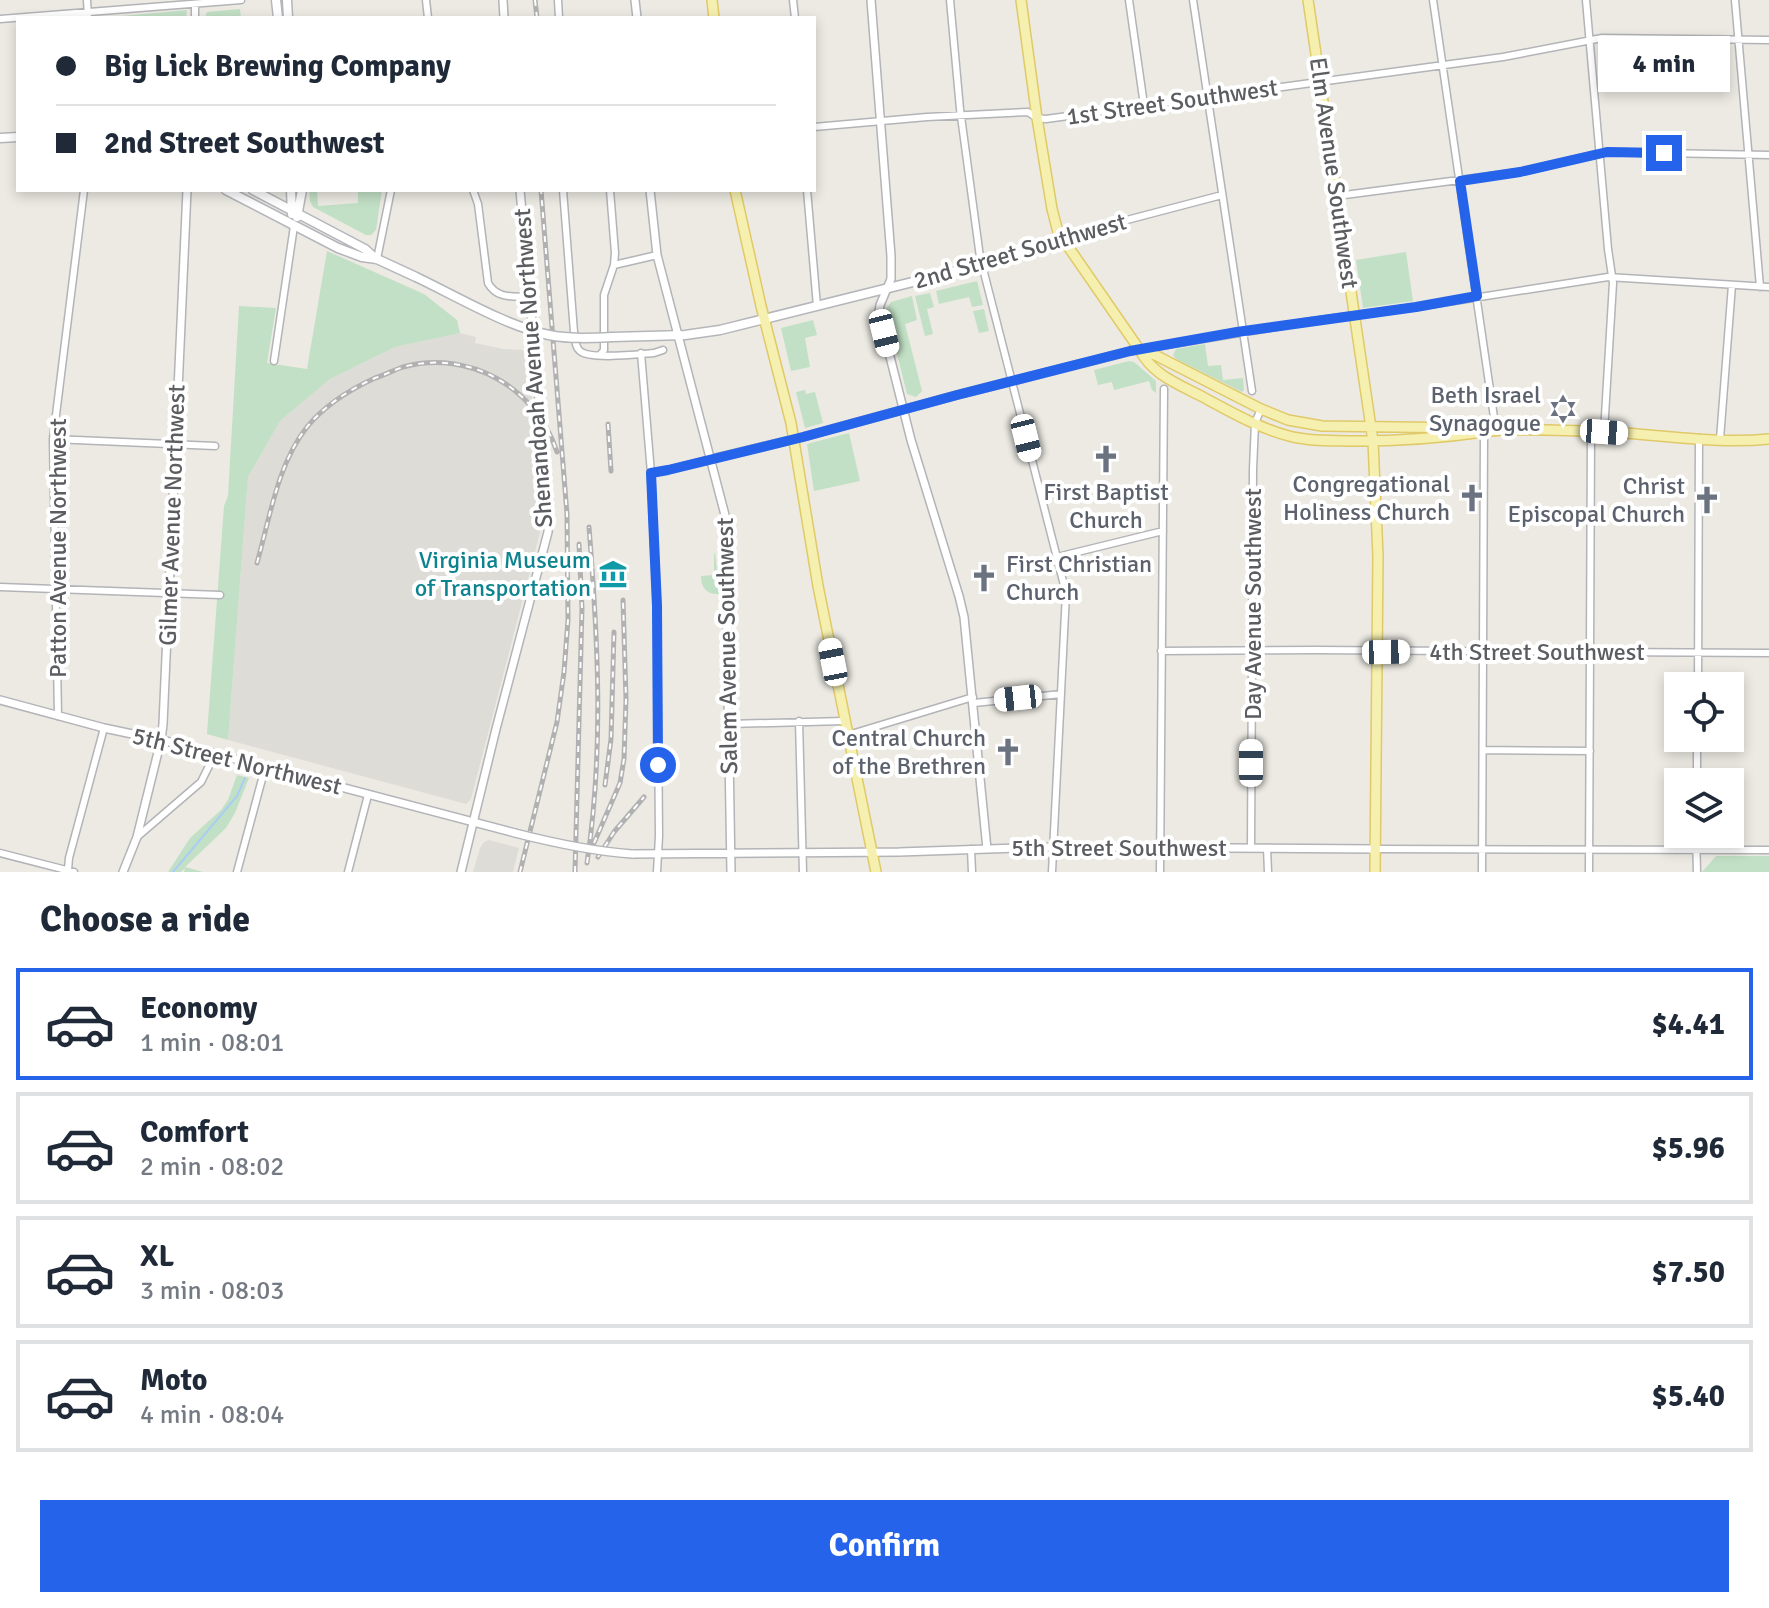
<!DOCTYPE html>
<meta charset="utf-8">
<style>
body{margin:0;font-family:Signika,sans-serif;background:#f6f6f7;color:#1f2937;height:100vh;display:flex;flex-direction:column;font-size:30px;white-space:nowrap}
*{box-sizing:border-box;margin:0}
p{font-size:26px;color:#747a83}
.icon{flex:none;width:44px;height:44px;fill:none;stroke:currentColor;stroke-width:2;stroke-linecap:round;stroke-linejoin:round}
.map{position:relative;height:872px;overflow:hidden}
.drawer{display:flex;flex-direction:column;background:#fff;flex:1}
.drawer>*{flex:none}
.hud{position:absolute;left:16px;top:16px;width:800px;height:176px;border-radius:0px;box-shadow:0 4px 12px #0003;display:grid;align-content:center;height:176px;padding:0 40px;background:#fff}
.controls{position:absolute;left:1664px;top:672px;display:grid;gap:16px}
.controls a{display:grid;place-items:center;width:80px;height:80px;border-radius:0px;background:#fff;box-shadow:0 4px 12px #0003;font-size:40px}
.end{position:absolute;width:36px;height:36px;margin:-18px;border:10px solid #2563eb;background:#fff;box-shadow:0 0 0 4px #fff}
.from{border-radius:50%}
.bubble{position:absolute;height:56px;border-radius:0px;background:#fff;box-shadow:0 4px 12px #0003;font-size:26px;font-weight:700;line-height:56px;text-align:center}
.car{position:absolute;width:24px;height:48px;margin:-24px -12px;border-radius:10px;box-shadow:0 0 6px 2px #0007;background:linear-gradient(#fff 24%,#345 0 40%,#fff 0 76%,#345 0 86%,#fff 0)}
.hud b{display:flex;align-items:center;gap:28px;height:76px;font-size:30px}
.hud b+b{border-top:2px solid #e0e1e3}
.hud i{width:20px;height:20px;background:#1f2937}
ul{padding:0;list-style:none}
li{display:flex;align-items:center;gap:24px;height:112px;margin:0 16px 12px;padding:0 24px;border:4px solid #e0e1e3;border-radius:0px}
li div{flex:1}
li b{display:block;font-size:30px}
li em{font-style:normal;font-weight:700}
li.current{border-color:#2563eb}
li>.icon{width:72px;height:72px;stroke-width:1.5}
h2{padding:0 40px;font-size:36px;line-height:96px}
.primary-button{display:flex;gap:16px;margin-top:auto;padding:16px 40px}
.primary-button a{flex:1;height:92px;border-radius:0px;background:#2563eb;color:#fff;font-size:32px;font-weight:700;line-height:92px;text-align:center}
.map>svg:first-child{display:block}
</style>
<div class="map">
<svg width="1769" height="872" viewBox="0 0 1769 872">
<rect width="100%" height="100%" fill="#eceae3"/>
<path fill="#dddcd7" d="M 460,333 L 476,337 L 475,343 L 503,349 L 528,350 L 543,521 L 471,799 L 466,804 L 228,740 L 248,477 L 280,421 L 330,379 L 395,347 Z
M 489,840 L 519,848 L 513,872 L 473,872 L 480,848 L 484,842 Z"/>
<path fill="#c2e0c5" d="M 240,9 L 241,18 L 205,18 L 207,12 Z
M 187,10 L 186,18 L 100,18 Z
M 309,190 L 317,190 L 318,206 L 358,203 L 358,190 L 382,190 L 376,230 L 371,235 L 366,235 L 313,207 L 310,201 Z
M 327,251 L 424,294 L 457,320 L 460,333 L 395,347 L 330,379 L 280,421 L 248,477 L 228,740 L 207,734 L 224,506 L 228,496 L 239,306 L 276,308 L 267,363 L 307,369 Z
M 1406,252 L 1413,301 L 1363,308 L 1356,260 Z
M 977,281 L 983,305 L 972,307 L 969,297 L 939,304 L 936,291 Z
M 930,293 L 934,307 L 927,309 L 933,334 L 925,336 L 915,296 Z
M 912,296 L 917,320 L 905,324 L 922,391 L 916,397 L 907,394 L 886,309 L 891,302 Z
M 984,309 L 989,331 L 979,333 L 973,311 Z
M 813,320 L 817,335 L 805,338 L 810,367 L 791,371 L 781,328 Z
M 1205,344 L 1208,366 L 1221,365 L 1223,380 L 1243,378 L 1244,390 L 1242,392 L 1176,359 L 1173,355 L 1176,349 Z
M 1129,361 L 1134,362 L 1156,381 L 1156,393 L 1152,390 L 1149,381 L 1114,390 L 1112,382 L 1098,385 L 1094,370 Z
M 805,390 L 806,394 L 815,392 L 823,423 L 805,428 L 796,392 Z
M 849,433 L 860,481 L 814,491 L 807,444 Z
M 714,553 L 715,553 L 720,594 C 708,595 701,589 701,576 L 714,575 Z
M 237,775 L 249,778 L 235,813 L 226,828 L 185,867 L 203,872 L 184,872 L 185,868 L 181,872 L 168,872 L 190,838 L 221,810 L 228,800 Z
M 1716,856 L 1769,856 L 1769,872 L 1702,872 Z"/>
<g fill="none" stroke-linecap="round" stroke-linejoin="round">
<path stroke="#aacdf4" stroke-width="2" d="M 173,872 L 237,796 L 245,778"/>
<defs>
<path id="minor" d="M 87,0 L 88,18
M 426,0 L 428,18
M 558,0 L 559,18
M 793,0 L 795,18
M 950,0 L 960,109 L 980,257 L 1066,593 L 1052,872
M 1129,0 L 1144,105
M 1193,0 L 1252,391
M 1433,0 L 1496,431
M 1586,0 L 1608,249 L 1613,283 L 1604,432
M 1735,0 L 1760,287
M 195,4 L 195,18
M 0,19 L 241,0
M 814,127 L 927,117 L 1028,112 L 1037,118 L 1046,119 L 1503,57 L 1602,38 L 1769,40
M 473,190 L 478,204 L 488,283 C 497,299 512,296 529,297
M 563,190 L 574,332 C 575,339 575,347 580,351 C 590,360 640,354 654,353 L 663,350
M 807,190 L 817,306
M 1337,196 L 1520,172 L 1607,152 L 1769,155
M 1063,242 L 1085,231 L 1222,195
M 377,259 L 391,190
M 614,265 L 657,255
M 1142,349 L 1306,322 L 1416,307 L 1608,277 L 1769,287
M 641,353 L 651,473 L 657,606 L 659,836 L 657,872
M 600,355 L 604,350 L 604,295 L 614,265 L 615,253 L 610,190
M 274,361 L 294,226
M 53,439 L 215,446
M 1720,439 L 1732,285
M 651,473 L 668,470 L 711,459
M 1057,557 L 1163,531
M 0,587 L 220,595
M 1161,651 L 1315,650 L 1769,653
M 1698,686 L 1699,438
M 974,703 L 1061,694
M 58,716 L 53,439 L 84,190
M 799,721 L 803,872
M 729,724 L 844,721
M 848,735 L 973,697
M 1483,750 L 1590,751
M 1697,782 L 1697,738
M 1696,834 L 1697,872
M 137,837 L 201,782 L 215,754
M 1251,847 L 1253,469 L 1255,423 L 1261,409
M 1267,848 L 1268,872
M 971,849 L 972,872
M 1376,849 L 1769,850
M 0,853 L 74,872
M 68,870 L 69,858 L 104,728
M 237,872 L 265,768
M 348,872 L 368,795
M 1160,872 L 1164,389
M 1482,872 L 1484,432
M 1589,872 L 1591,431"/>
<path id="tertiary" d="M 503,0 L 504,18
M 635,0 L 637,18
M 871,0 L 891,256 L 891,279 L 880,305 L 879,313 L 911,440 L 959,596 L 964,617 L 987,849
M 650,190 L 657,255 L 725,515 L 731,872
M 711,459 L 803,437 L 957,395 L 1139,349
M 0,700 L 104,728 L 170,742 L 515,833
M 632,854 L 899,852 L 1052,847 L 1376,849
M 123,872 L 137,837 L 161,740 L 163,724 L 187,190
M 461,872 L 496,729 L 548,532 L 549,510 L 520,190"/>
<path id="secondary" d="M 276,0 L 278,18
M 287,0 L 288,18
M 0,138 L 18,137
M 226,190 L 338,248 L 362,257 L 377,259 L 416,277
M 253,190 L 365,249 L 376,259
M 291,190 L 292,214
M 297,217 L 302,190
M 612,337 L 685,335 L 720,330 L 1053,247 L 1063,242"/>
<path id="primary" d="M 712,0 L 714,18
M 1021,0 L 1037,118 L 1052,209 L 1058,232 L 1139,349 C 1153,375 1176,383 1201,396 C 1229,411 1258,428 1289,436 C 1311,442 1334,440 1356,441 C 1399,441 1441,438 1483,432 C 1516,427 1554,431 1587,431 C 1646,432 1710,445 1769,439
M 1308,0 L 1373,441 L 1378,556 L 1375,872
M 735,190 L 761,306 L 791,423 L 818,586 L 876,872
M 1139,349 L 1155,355 L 1261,409 L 1288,420 L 1322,426 L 1469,428 L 1479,431"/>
</defs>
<use href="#minor" stroke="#b3b4b8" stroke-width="9"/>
<use href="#tertiary" stroke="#b3b4b8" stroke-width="10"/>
<use href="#secondary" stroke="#b4b6bb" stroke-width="11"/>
<use href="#primary" stroke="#e0c968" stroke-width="12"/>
<use href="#minor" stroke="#fff" stroke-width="6"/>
<use href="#tertiary" stroke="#fff" stroke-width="7"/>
<use href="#secondary" stroke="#fff" stroke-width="8"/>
<use href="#primary" stroke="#f5f0af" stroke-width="9"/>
<defs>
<path id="rail" d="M 535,0 L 537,18
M 608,424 L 611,471
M 257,563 C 270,518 277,465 307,427 C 325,405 349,390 375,378 C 385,375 394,370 403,367 C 470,349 536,388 557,452
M 605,785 L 611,739 L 614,632
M 594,843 L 620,783 L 624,759 L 626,699 L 623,600
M 598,857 L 614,832 L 644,797
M 587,863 C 604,749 598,641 589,527
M 520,872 L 557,722 L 564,672 L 568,620 L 567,514 L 541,190
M 575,872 L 582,608 L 579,544"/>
</defs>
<use href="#rail" stroke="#b1b1b2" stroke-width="5"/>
<use href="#rail" stroke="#fff" stroke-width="2" stroke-dasharray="6" stroke-linecap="butt"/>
<defs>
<path id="tertiary-bridge" d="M 515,833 C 554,843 591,851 632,854"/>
<path id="secondary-bridge" d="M 416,277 C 456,296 506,326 549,335 C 570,339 591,338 612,337"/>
</defs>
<use href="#tertiary-bridge" stroke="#b3b4b8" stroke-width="10" stroke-linecap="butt"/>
<use href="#secondary-bridge" stroke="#b4b6bb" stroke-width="11" stroke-linecap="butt"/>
<use href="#tertiary-bridge" stroke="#fff" stroke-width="7"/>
<use href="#secondary-bridge" stroke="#fff" stroke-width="8"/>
</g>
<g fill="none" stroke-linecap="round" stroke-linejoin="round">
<path stroke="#2563eb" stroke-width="10" d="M 658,765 L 657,606 L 651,473 L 668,470 L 803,437 L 957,395 L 1130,351 L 1237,332 L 1416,307 L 1477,296 L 1460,181 L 1520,172 L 1607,152 L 1664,153"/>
</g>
<defs>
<symbol id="synagogue-bare" viewBox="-9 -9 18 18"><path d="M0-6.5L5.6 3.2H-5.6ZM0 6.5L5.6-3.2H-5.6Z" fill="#6b7280" stroke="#fff" stroke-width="2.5" paint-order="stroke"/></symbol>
<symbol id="church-bare" viewBox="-9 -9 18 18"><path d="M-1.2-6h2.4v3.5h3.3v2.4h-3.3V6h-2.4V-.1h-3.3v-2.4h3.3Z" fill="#6b7280" stroke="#fff" stroke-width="2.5" paint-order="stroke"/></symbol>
<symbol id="museum-bare" viewBox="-9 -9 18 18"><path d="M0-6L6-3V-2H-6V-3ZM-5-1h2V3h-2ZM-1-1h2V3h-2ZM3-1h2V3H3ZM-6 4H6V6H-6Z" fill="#0f9aa8" stroke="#fff" stroke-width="2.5" paint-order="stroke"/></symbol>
</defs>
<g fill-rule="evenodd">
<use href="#synagogue-bare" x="1543" y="389" width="40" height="40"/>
<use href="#church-bare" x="1086" y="439" width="40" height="40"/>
<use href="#church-bare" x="1452" y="478" width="40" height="40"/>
<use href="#church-bare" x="1687" y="480" width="40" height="40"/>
<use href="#museum-bare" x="593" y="554" width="40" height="40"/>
<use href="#church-bare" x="964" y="558" width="40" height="40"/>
<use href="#church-bare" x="988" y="732" width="40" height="40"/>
</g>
<g text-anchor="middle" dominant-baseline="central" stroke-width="8" stroke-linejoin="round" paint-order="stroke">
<g font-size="24" fill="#5b5d61" stroke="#fff">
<text transform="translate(1172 102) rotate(-8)">1st Street Southwest</text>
<text transform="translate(1334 173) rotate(82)">Elm Avenue Southwest</text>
<text transform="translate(1020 251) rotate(-16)">2nd Street Southwest</text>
<text transform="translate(533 368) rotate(-94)">Shenandoah Avenue Northwest</text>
<text transform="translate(172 515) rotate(-88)">Gilmer Avenue Northwest</text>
<text transform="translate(58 548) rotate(-90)">Patton Avenue Northwest</text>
<text transform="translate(1253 604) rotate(-90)">Day Avenue Southwest</text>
<text transform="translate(727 646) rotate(-91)">Salem Avenue Southwest</text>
<text x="1537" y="652">4th Street Southwest</text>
<text transform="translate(237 761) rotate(14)">5th Street Northwest</text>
<text x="1119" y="848">5th Street Southwest</text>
</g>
<g font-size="24" fill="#5b616d" stroke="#fff" text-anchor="end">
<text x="1541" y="395">Beth Israel<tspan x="1541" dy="28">Synagogue</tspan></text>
<text x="1450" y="484">Congregational<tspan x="1450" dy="28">Holiness Church</tspan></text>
<text x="1685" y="486">Christ<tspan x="1685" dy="28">Episcopal Church</tspan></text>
<text x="1106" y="492" text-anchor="middle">First Baptist<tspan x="1106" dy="28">Church</tspan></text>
<text x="1006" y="564" text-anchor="start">First Christian<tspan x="1006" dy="28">Church</tspan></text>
<text x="986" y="738">Central Church<tspan x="986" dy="28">of the Brethren</tspan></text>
</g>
<g font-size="24" fill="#0d838f" stroke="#fff" text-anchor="end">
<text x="591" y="560">Virginia Museum<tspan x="591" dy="28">of Transportation</tspan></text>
</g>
</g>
</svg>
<div class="controls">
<a><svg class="icon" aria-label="locate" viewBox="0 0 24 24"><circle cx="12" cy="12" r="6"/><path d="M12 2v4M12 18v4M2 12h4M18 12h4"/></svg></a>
<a><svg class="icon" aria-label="layers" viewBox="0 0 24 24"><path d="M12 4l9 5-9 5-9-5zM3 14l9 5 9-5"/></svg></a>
</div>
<i class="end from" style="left:658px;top:765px"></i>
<i class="end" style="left:1664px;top:153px"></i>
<div class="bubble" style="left:1598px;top:36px;width:132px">4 min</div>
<i class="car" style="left:884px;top:333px;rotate:166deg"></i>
<i class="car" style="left:1604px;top:432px;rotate:94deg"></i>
<i class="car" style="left:1026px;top:438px;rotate:166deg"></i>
<i class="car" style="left:1386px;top:652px;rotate:89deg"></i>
<i class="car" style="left:833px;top:662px;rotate:349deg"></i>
<i class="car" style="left:1018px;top:698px;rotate:264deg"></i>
<i class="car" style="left:1251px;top:763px;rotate:0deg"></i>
<div class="hud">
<b><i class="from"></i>Big Lick Brewing Company</b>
<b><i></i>2nd Street Southwest</b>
</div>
</div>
<section class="drawer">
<h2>Choose a ride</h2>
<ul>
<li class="current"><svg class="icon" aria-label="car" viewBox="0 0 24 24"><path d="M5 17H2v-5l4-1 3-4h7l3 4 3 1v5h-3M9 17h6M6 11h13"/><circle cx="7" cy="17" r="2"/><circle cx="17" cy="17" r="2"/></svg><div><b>Economy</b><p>1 min · 08:01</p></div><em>$4.41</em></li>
<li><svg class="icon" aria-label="car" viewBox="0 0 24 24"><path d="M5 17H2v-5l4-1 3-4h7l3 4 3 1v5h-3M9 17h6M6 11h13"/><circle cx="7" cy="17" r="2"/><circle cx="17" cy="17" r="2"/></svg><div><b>Comfort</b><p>2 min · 08:02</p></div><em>$5.96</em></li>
<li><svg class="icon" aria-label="car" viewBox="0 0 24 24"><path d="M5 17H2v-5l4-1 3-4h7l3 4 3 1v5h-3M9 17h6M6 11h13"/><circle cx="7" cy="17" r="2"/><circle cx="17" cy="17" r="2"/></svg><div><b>XL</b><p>3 min · 08:03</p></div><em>$7.50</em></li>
<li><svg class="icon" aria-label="car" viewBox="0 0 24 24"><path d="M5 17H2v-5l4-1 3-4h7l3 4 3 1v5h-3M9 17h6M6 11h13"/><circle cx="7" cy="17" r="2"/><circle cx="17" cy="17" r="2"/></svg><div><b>Moto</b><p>4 min · 08:04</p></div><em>$5.40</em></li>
</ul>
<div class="primary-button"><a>Confirm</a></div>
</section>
